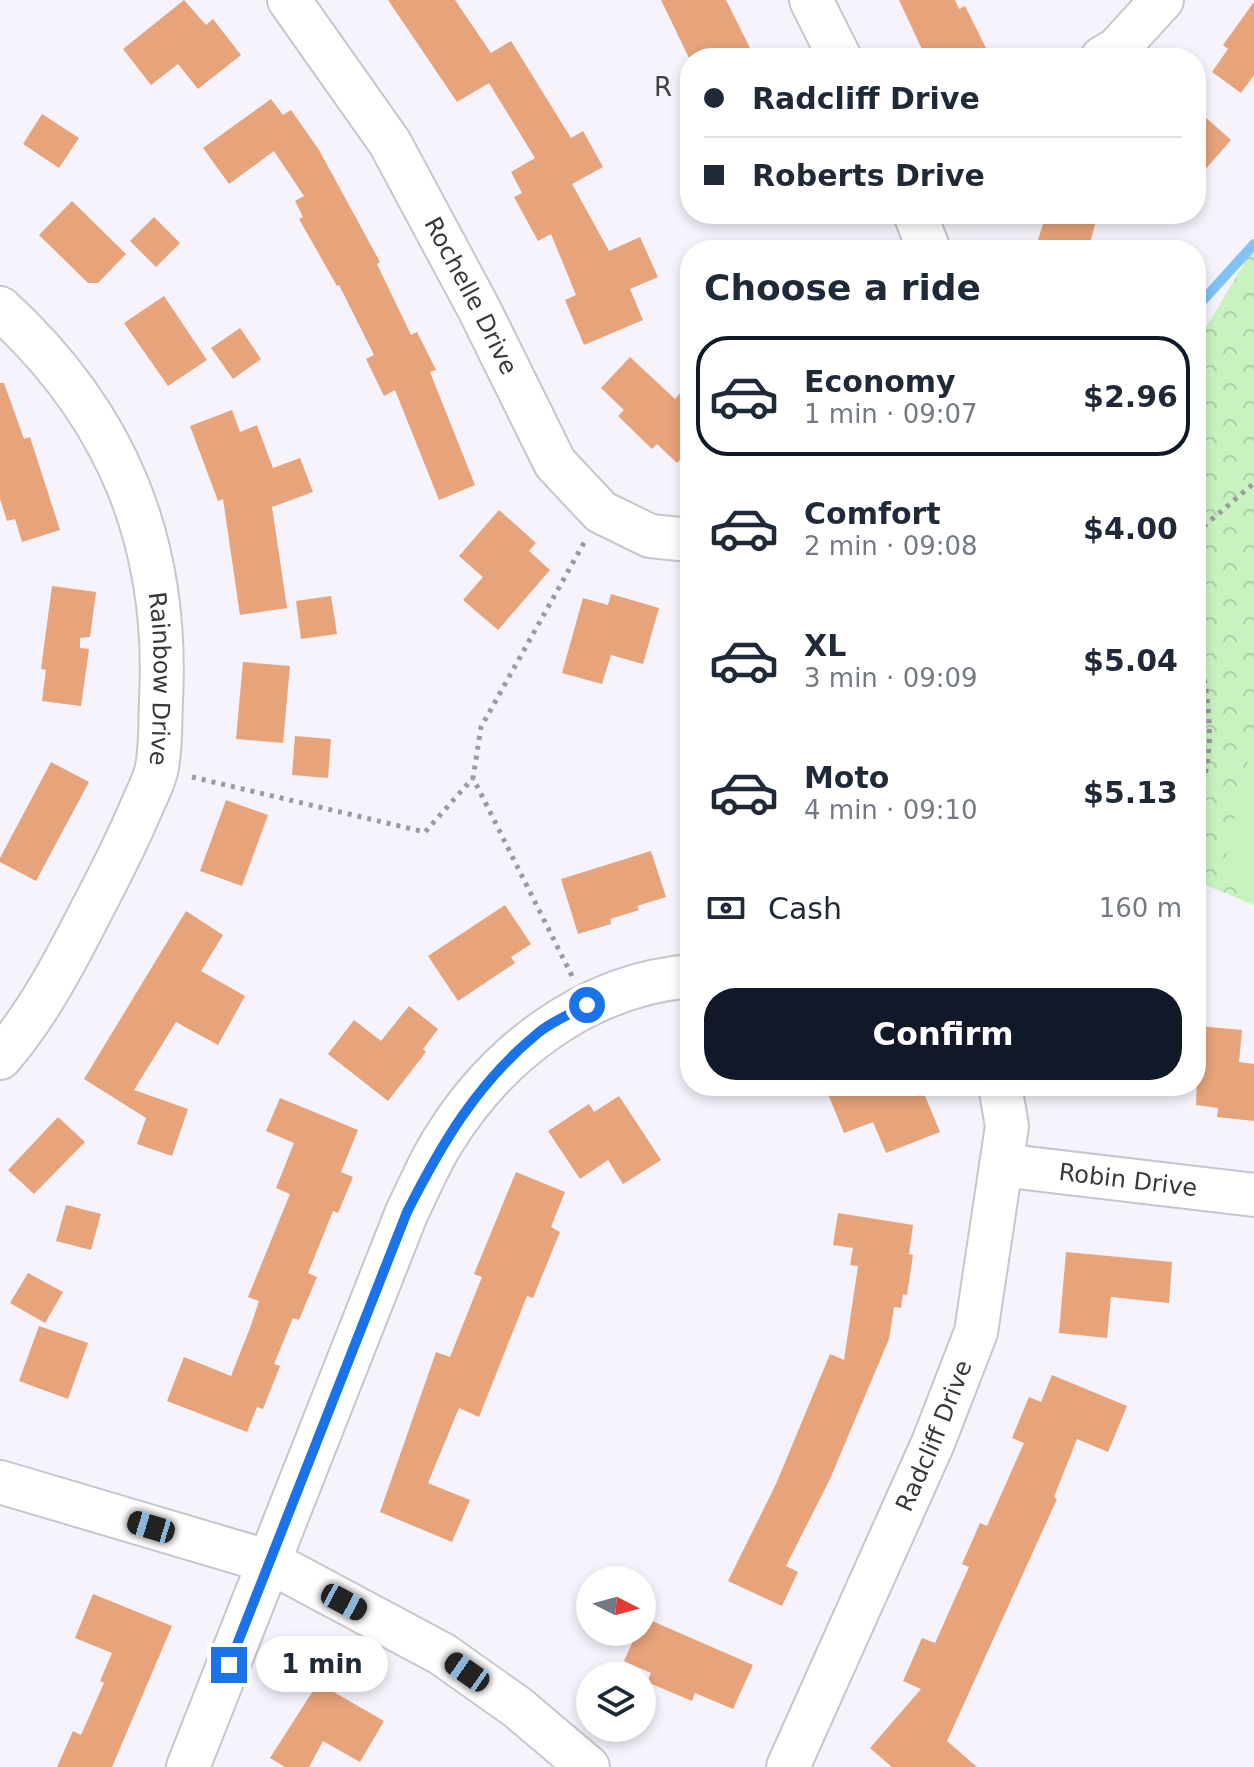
<!DOCTYPE html>
<meta charset="utf-8">
<style>
body{margin:0;font-family:"DejaVu Sans",sans-serif;background:#f2f2f3;color:#1f2937;height:100vh;display:flex;flex-direction:column;font-size:30px;white-space:nowrap}
*{box-sizing:border-box;margin:0}
p{font-size:26px;color:#747a83}
.icon{flex:none;width:44px;height:44px;fill:none;stroke:currentColor;stroke-width:2;stroke-linecap:round;stroke-linejoin:round}
.map{position:relative;flex:1;overflow:hidden}
.side{position:absolute;left:680px;top:240px;width:526px;height:856px;display:flex;flex-direction:column;background:#fff;border-radius:32px;box-shadow:0 4px 12px #0003}
.side>*{flex:none}
.top-card{position:absolute;left:680px;top:48px;width:526px;height:176px;border-radius:32px;box-shadow:0 4px 12px #0003;display:grid;align-content:center;height:176px;padding:0 24px;background:#fff}
.needle{width:52px;rotate:96deg}
.buttons{position:absolute;left:576px;top:1566px;display:grid;gap:16px}
.buttons a{display:grid;place-items:center;width:80px;height:80px;border-radius:50%;background:#fff;box-shadow:0 4px 12px #0003;font-size:40px}
.end{position:absolute;width:36px;height:36px;margin:-18px;border:10px solid #1a73e8;background:#fff;box-shadow:0 0 0 4px #fff}
.from{border-radius:50%}
.bubble{position:absolute;height:56px;border-radius:28px;background:#fff;box-shadow:0 4px 12px #0003;font-size:26px;font-weight:700;line-height:56px;text-align:center}
.car{position:absolute;width:24px;height:48px;margin:-24px -12px;border-radius:10px;box-shadow:0 0 6px 2px #0007;background:linear-gradient(#222 24%,#8ab4d8 0 40%,#222 0 76%,#8ab4d8 0 86%,#222 0)}
.top-card b{display:flex;align-items:center;gap:28px;height:76px;font-size:30px}
.top-card b+b{border-top:2px solid #e0e1e3}
.top-card i{width:20px;height:20px;background:#1f2937}
ul{padding:0;list-style:none}
li{display:flex;align-items:center;gap:24px;height:120px;margin:0 16px 12px;padding:0 8px;border:4px solid transparent;border-radius:32px}
li div{flex:1}
li b{display:block;font-size:30px}
li em{font-style:normal;font-weight:700}
li.selected{border-color:#111827}
li>.icon{width:72px;height:72px;stroke-width:1.5}
h2{padding:0 24px;font-size:36px;line-height:96px}
.pay{display:flex;align-items:center;gap:20px;height:88px;padding:0 24px;font-size:30px}
.pay p{margin-inline-start:auto}
.cta{display:flex;gap:16px;margin-top:auto;padding:16px 24px}
.cta a{flex:1;height:92px;border-radius:32px;background:#111827;color:#fff;font-size:32px;font-weight:700;line-height:92px;text-align:center}
.map>svg:first-child{display:block}
</style>
<div class="map">
<svg width="1254" height="1767" viewBox="0 0 1254 1767">
<defs>
<pattern id="forest-crowns" width="20" height="18" patternUnits="userSpaceOnUse" patternTransform="scale(2)"><rect width="20" height="18" fill="#c8f2c0"/><path d="M2 6a3 3 0 1 1 6 0M12 15a3 3 0 1 1 6 0" fill="none" stroke="#add0a6"/></pattern>
</defs>
<rect width="100%" height="100%" fill="#f6f3fc"/>
<path fill="url(#forest-crowns)" d="M 1254,247 L 1254,905 L 1196,881 L 1196,344 Z"/>
<path fill="#c8f2c0" d="M 1254,735 L 1254,885 L 1221,877 Z"/>
<g fill="none" stroke-linecap="round" stroke-linejoin="round">
<path stroke="#7fc4f5" stroke-width="10" d="M 1196,308 L 1254,244"/>
</g>
<path fill="#e7a37a" d="M 184,0 L 206,25 L 213,19 L 241,55 L 198,89 L 178,64 L 151,85 L 123,49 Z
M 388,0 L 455,0 L 491,53 L 511,41 L 571,138 L 583,131 L 603,167 L 572,184 L 609,251 L 640,237 L 658,277 L 630,289 L 643,320 L 584,345 L 565,300 L 576,295 L 551,234 L 538,241 L 514,197 L 522,193 L 511,172 L 535,158 L 489,83 L 457,102 Z
M 661,0 L 726,0 L 755,58 L 689,58 Z
M 899,0 L 955,0 L 959,9 L 965,6 L 986,48 L 967,58 L 926,58 Z
M 1254,2 L 1254,75 L 1241,93 L 1212,72 L 1228,49 L 1223,45 Z
M 271,99 L 283,115 L 291,110 L 319,150 L 380,262 L 377,264 L 411,335 L 417,332 L 436,370 L 430,372 L 475,485 L 439,500 L 395,390 L 384,396 L 366,359 L 374,355 L 339,285 L 337,286 L 299,219 L 303,217 L 295,201 L 304,196 L 274,151 L 229,184 L 203,148 Z
M 1196,109 L 1231,140 L 1196,180 Z
M 42,114 L 79,138 L 59,168 L 23,144 Z
M 72,201 L 126,254 L 98,283 L 88,283 L 39,235 Z
M 1046,214 L 1098,214 L 1088,250 L 1035,250 Z
M 154,217 L 180,243 L 156,267 L 130,241 Z
M 164,296 L 207,360 L 168,386 L 124,323 Z
M 240,328 L 261,359 L 233,379 L 211,348 Z
M 630,357 L 675,399 L 690,382 L 690,449 L 677,463 L 657,444 L 652,449 L 618,416 L 624,410 L 601,388 Z
M 0,383 L 4,383 L 24,439 L 30,437 L 60,530 L 22,542 L 15,519 L 7,521 L 0,499 Z
M 232,410 L 240,432 L 257,425 L 273,468 L 300,458 L 313,492 L 272,507 L 287,608 L 240,615 L 223,499 L 218,501 L 190,426 Z
M 499,510 L 536,543 L 529,551 L 550,570 L 498,630 L 463,600 L 483,577 L 459,556 Z
M 52,586 L 96,592 L 90,637 L 80,638 L 80,648 L 89,649 L 81,706 L 42,701 L 46,670 L 41,669 Z
M 611,594 L 659,608 L 643,664 L 611,655 L 602,684 L 562,673 L 583,598 L 608,605 Z
M 331,596 L 337,634 L 301,639 L 296,601 Z
M 243,662 L 290,666 L 283,743 L 236,739 Z
M 295,736 L 331,739 L 328,778 L 292,775 Z
M 51,762 L 89,782 L 36,881 L 0,862 L 0,858 Z
M 226,800 L 268,815 L 242,886 L 200,871 Z
M 651,851 L 666,897 L 637,906 L 639,910 L 610,919 L 611,924 L 578,934 L 561,879 Z
M 505,905 L 531,944 L 511,957 L 515,963 L 458,1001 L 428,956 Z
M 186,911 L 223,935 L 201,971 L 245,996 L 218,1045 L 176,1022 L 134,1090 L 188,1109 L 172,1156 L 137,1144 L 146,1118 L 84,1079 Z
M 409,1006 L 438,1029 L 423,1049 L 426,1052 L 388,1101 L 328,1054 L 354,1020 L 381,1041 Z
M 1199,1026 L 1242,1030 L 1239,1062 L 1254,1064 L 1254,1121 L 1217,1117 L 1218,1108 L 1196,1105 Z
M 847,1086 L 921,1086 L 940,1132 L 886,1153 L 873,1122 L 844,1133 L 828,1094 Z
M 619,1096 L 661,1160 L 623,1184 L 608,1160 L 580,1179 L 548,1131 L 589,1104 L 594,1112 Z
M 280,1098 L 358,1130 L 341,1172 L 353,1177 L 338,1213 L 333,1211 L 308,1273 L 317,1277 L 299,1320 L 293,1318 L 274,1364 L 280,1366 L 263,1409 L 257,1407 L 247,1432 L 167,1401 L 184,1357 L 231,1376 L 250,1328 L 259,1301 L 248,1297 L 290,1194 L 276,1188 L 294,1143 L 266,1131 Z
M 58,1117 L 85,1142 L 34,1194 L 8,1170 Z
M 516,1172 L 565,1192 L 551,1227 L 560,1232 L 533,1298 L 527,1296 L 479,1417 L 459,1408 L 428,1483 L 470,1500 L 452,1542 L 380,1512 L 436,1352 L 450,1357 L 482,1277 L 474,1274 Z
M 66,1205 L 101,1214 L 91,1250 L 56,1241 Z
M 838,1213 L 913,1225 L 909,1254 L 913,1255 L 907,1295 L 903,1294 L 901,1308 L 894,1307 L 889,1339 L 830,1479 L 786,1566 L 798,1572 L 782,1606 L 728,1581 L 776,1484 L 830,1354 L 844,1360 L 858,1266 L 850,1265 L 853,1248 L 833,1245 Z
M 1066,1252 L 1172,1262 L 1169,1303 L 1111,1297 L 1107,1338 L 1059,1333 Z
M 28,1273 L 63,1292 L 45,1323 L 10,1303 Z
M 39,1326 L 88,1343 L 68,1399 L 19,1381 Z
M 1052,1375 L 1127,1406 L 1108,1452 L 1077,1439 L 1054,1497 L 1057,1499 L 947,1741 L 977,1767 L 892,1767 L 870,1748 L 921,1689 L 903,1681 L 922,1638 L 935,1643 L 969,1567 L 962,1564 L 980,1523 L 987,1526 L 1024,1443 L 1012,1438 L 1029,1397 L 1041,1402 Z
M 93,1594 L 172,1626 L 112,1767 L 57,1767 L 73,1731 L 81,1735 L 104,1683 L 100,1681 L 112,1653 L 75,1638 Z
M 643,1617 L 753,1665 L 733,1709 L 695,1693 L 692,1701 L 647,1682 L 651,1673 L 624,1661 L 637,1632 L 642,1632 Z
M 318,1683 L 384,1721 L 360,1762 L 323,1741 L 309,1767 L 285,1767 L 270,1758 Z"/>
<g fill="none" stroke-linecap="round" stroke-linejoin="round">
<defs>
<g id="minor">
<path id="s1" d="M 289,0 L 390,143 L 479,309 L 555,463 L 601,512 L 650,536 L 690,540"/>
<path d="M 811,0 L 840,58"/>
<path d="M 1102,58 L 1117,49 L 1162,0"/>
<path d="M 915,214 L 929,250"/>
<path id="s2" d="M 0,308 C 117,415 169,542 161,700 C 160,722 161,746 157,767 C 155,780 147,794 142,806 C 126,844 108,879 89,915 C 64,964 36,1017 0,1058"/>
<path id="s3" d="M 1001,1165 L 1254,1195"/>
<path d="M 0,1482 L 270,1562 L 442,1654 L 517,1707 L 588,1767"/>
<path d="M 188,1767 L 407,1212 C 419,1188 429,1163 443,1141 C 497,1053 586,985 690,976"/>
<path id="s4" d="M 788,1767 L 933,1443 L 976,1332 L 1007,1126 L 1000,1086"/>
</g>
</defs>
<use href="#minor" stroke="#c7c5cd" stroke-width="46"/>
<path stroke="#9c9aa0" stroke-width="5" stroke-dasharray="4 6" stroke-linecap="butt" d="M 1196,533 L 1254,483
M 1196,630 C 1205,687 1221,747 1196,801
M 192,777 L 425,832 L 473,778
M 572,976 L 473,778 L 481,727 L 585,541"/>
<use href="#minor" stroke="#fff" stroke-width="42"/>
</g>
<g fill="none" stroke-linecap="round" stroke-linejoin="round">
<path stroke="#1a73e8" stroke-width="10" d="M 229,1665 L 407,1212 C 442,1143 477,1083 538,1033 C 552,1021 571,1014 587,1005"/>
</g>
<g text-anchor="middle" dominant-baseline="central" stroke-width="6" stroke-linejoin="round" paint-order="stroke">
<g font-size="24" fill="#38373a" stroke="#f6f3fc">
<text stroke="none"><textPath href="#s1" startOffset="348">Rochelle Drive</textPath></text>
<text stroke="none"><textPath href="#s2" startOffset="418">Rainbow Drive</textPath></text>
<text stroke="none"><textPath href="#s3" startOffset="128">Robin Drive</textPath></text>
<text stroke="none"><textPath href="#s4" startOffset="362">Radcliff Drive</textPath></text>
</g>
<g font-size="26" letter-spacing="2" fill="#424047" stroke="#f6f3fc">
<text x="664" y="87">R</text>
</g>
</g>
</svg>
<div class="buttons">
<a><svg class="needle" viewBox="-14 -14 28 28"><path d="M0-13l5 13h-10z" fill="#e53935"/><path d="M0 13l5-13h-10z" fill="#747a83"/></svg></a>
<a><svg class="icon" aria-label="layers" viewBox="0 0 24 24"><path d="M12 4l9 5-9 5-9-5zM3 14l9 5 9-5"/></svg></a>
</div>
<i class="end from" style="left:587px;top:1005px"></i>
<i class="end" style="left:229px;top:1665px"></i>
<div class="bubble" style="left:256px;top:1636px;width:132px">1 min</div>
<i class="car" style="left:151px;top:1527px;rotate:287deg"></i>
<i class="car" style="left:344px;top:1602px;rotate:118deg"></i>
<i class="car" style="left:467px;top:1672px;rotate:305deg"></i>
<div class="top-card">
<b><i class="from"></i>Radcliff Drive</b>
<b><i></i>Roberts Drive</b>
</div>
<section class="side">
<h2>Choose a ride</h2>
<ul>
<li class="selected"><svg class="icon" aria-label="car" viewBox="0 0 24 24"><path d="M5 17H2v-5l4-1 3-4h7l3 4 3 1v5h-3M9 17h6M6 11h13"/><circle cx="7" cy="17" r="2"/><circle cx="17" cy="17" r="2"/></svg><div><b>Economy</b><p>1 min · 09:07</p></div><em>$2.96</em></li>
<li><svg class="icon" aria-label="car" viewBox="0 0 24 24"><path d="M5 17H2v-5l4-1 3-4h7l3 4 3 1v5h-3M9 17h6M6 11h13"/><circle cx="7" cy="17" r="2"/><circle cx="17" cy="17" r="2"/></svg><div><b>Comfort</b><p>2 min · 09:08</p></div><em>$4.00</em></li>
<li><svg class="icon" aria-label="car" viewBox="0 0 24 24"><path d="M5 17H2v-5l4-1 3-4h7l3 4 3 1v5h-3M9 17h6M6 11h13"/><circle cx="7" cy="17" r="2"/><circle cx="17" cy="17" r="2"/></svg><div><b>XL</b><p>3 min · 09:09</p></div><em>$5.04</em></li>
<li><svg class="icon" aria-label="car" viewBox="0 0 24 24"><path d="M5 17H2v-5l4-1 3-4h7l3 4 3 1v5h-3M9 17h6M6 11h13"/><circle cx="7" cy="17" r="2"/><circle cx="17" cy="17" r="2"/></svg><div><b>Moto</b><p>4 min · 09:10</p></div><em>$5.13</em></li>
</ul>
<div class="pay"><svg class="icon" aria-label="cash" viewBox="0 0 24 24"><path d="M3 7h18v10H3z"/><circle cx="12" cy="12" r="2"/></svg>Cash<p>160 m</p></div>
<div class="cta"><a>Confirm</a></div>
</section>
</div>
